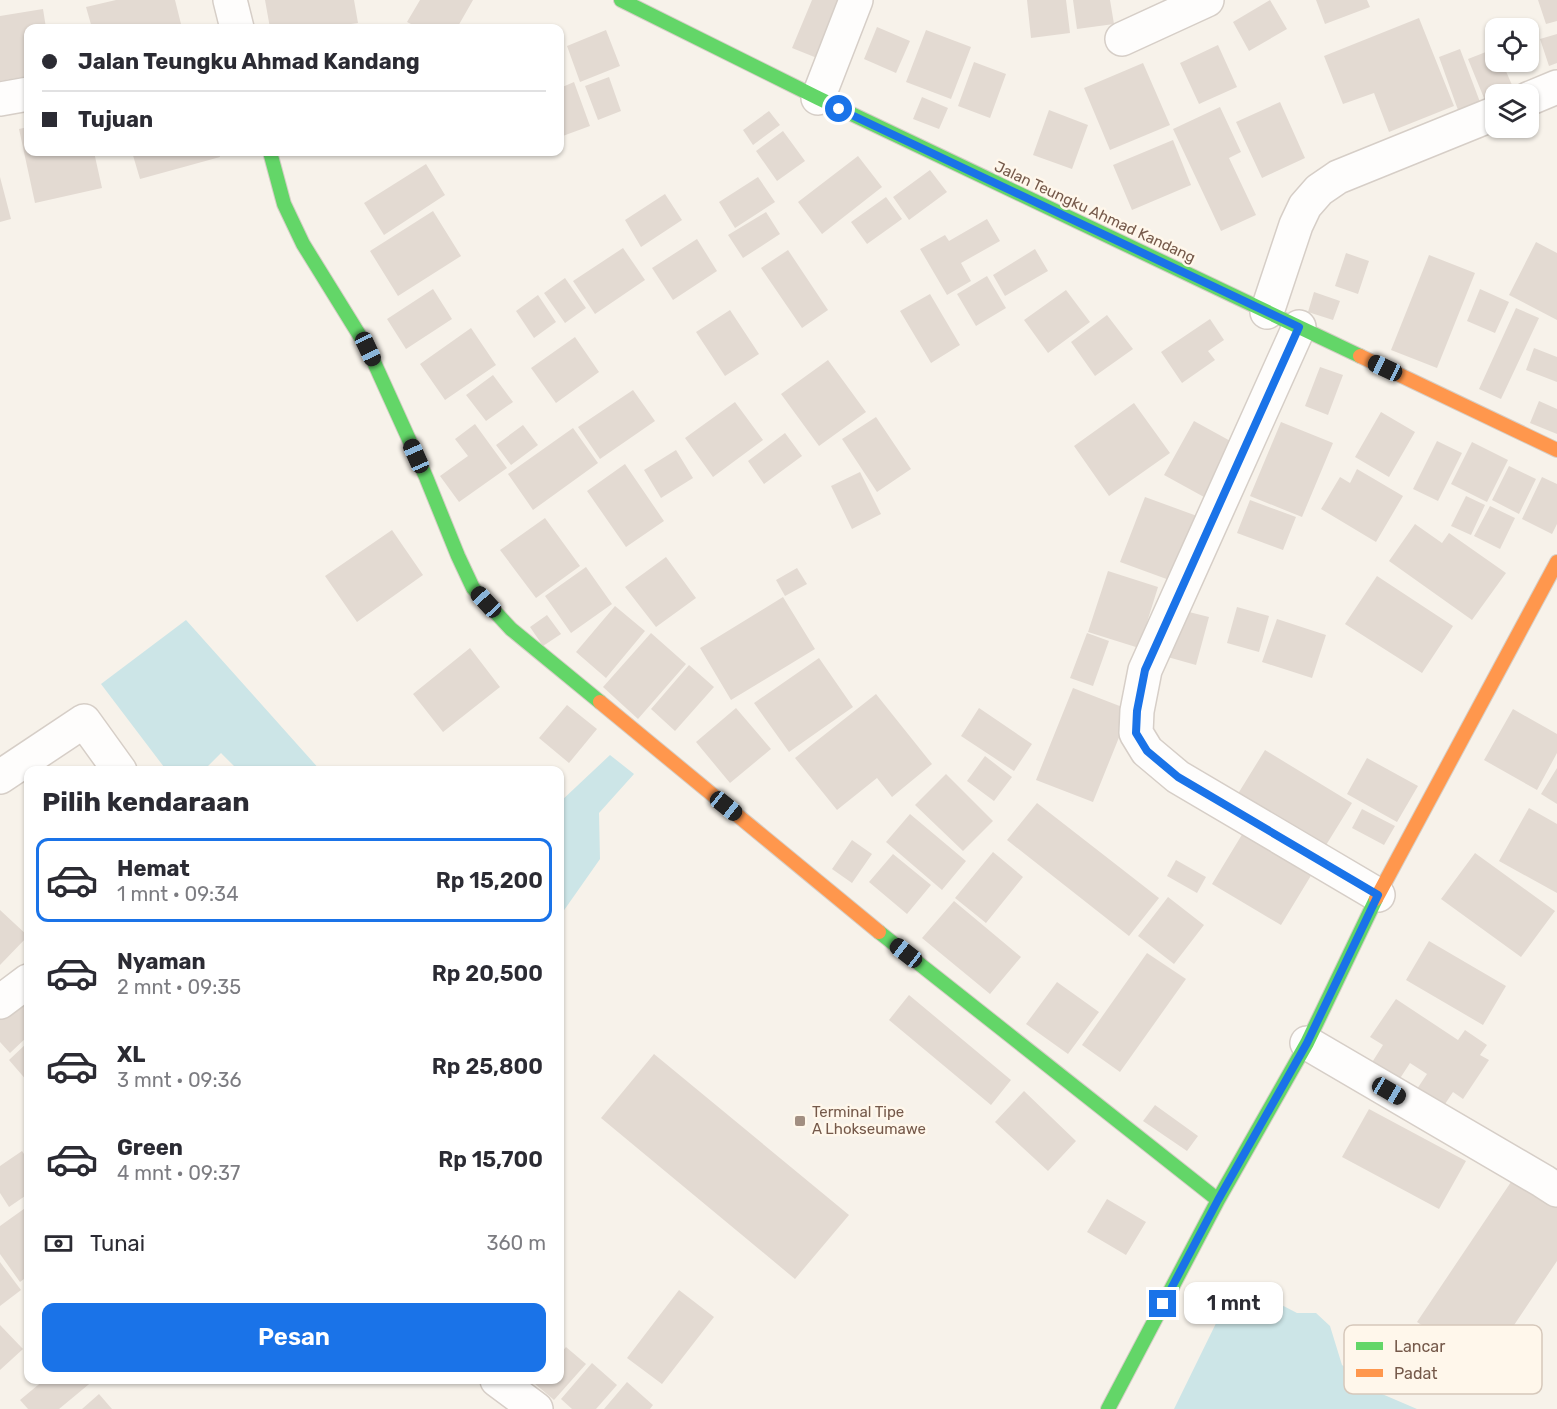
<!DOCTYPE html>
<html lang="id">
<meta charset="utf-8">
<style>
body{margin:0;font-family:Rubik,sans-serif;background:#f7f7f7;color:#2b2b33;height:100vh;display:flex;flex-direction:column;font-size:22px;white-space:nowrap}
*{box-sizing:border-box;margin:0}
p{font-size:20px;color:#7c7c81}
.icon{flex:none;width:33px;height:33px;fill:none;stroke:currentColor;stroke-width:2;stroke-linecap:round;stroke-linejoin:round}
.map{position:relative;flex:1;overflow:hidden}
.sheet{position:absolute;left:24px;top:766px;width:540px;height:618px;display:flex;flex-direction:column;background:#fff;border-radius:12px;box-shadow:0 2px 4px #0004}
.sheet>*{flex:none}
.top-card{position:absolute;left:24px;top:24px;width:540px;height:132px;border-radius:12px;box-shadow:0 2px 4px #0004;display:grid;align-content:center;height:132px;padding:0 18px;background:#fff}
.controls{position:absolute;left:1485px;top:18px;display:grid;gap:12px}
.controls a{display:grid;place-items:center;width:54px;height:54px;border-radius:12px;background:#fff;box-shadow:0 2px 4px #0004;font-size:30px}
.end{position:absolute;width:27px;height:27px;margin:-14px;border:8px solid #1a73e8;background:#fff;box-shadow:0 0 0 3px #fff}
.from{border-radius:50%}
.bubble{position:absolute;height:42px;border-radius:12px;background:#fff;box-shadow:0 2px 4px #0004;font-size:20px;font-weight:600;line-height:42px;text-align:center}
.car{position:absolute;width:18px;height:36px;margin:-18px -9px;border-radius:8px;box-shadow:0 0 4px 2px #0007;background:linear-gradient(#222 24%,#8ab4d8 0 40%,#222 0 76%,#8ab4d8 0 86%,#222 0)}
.top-card b{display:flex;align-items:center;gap:21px;height:57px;font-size:22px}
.top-card b+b{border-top:2px solid #e1e1e2}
.top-card i{width:15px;height:15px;background:#2b2b33}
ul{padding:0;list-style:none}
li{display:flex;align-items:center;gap:18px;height:84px;margin:0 12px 9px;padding:0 6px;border:3px solid transparent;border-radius:12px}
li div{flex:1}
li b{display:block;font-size:22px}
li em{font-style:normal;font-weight:600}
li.on{border-color:#1a73e8}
li>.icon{width:54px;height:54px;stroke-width:1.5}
h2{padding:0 18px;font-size:27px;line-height:72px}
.pay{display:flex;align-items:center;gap:15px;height:66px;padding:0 18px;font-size:22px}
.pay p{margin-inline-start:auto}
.primary-button{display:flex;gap:12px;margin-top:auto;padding:12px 18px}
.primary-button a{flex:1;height:69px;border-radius:12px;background:#1a73e8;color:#fff;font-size:24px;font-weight:600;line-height:69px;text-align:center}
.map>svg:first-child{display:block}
</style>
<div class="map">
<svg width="1557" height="1409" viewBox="0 0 1557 1409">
<rect width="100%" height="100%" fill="#f7f2ea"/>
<path fill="#cce5e7" d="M 186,620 L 321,771 L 239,771 L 221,753 L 203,771 L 167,771 L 101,684 Z
M 610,755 L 634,774 L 599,813 L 600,859 L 560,916 L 560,802 Z
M 1245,1286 L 1297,1313 L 1316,1313 L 1330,1326 L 1342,1365 L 1382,1394 L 1417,1409 L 1174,1409 L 1223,1309 Z"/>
<path fill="#e3dad2" d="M 116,0 L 175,0 L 182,28 L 92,28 L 86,7 Z
M 265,0 L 354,0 L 358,23 L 323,28 L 270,28 Z
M 420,0 L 473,0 L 457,28 L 419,28 L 407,22 Z
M 812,0 L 842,0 L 817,58 L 792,48 Z
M 1027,0 L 1066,0 L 1070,33 L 1031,38 Z
M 1073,0 L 1110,0 L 1114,24 L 1077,29 Z
M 1270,0 L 1287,29 L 1249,51 L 1233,22 Z
M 1316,0 L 1367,0 L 1370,7 L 1325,24 Z
M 1538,0 L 1557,0 L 1557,21 L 1546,24 Z
M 43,9 L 46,28 L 28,28 L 28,76 L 0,81 L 0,16 Z
M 1419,18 L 1454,106 L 1389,132 L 1374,93 L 1343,104 L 1324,56 Z
M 877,27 L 910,41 L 896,73 L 864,59 Z
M 606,30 L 620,66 L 580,82 L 567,46 Z
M 926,30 L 971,47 L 951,99 L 906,82 Z
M 1557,34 L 1557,63 L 1549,66 L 1540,39 Z
M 1218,45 L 1237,87 L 1199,104 L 1180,63 Z
M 1496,48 L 1496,62 L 1502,62 L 1515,92 L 1508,94 L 1496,94 L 1496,99 L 1486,103 L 1468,59 Z
M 1460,49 L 1480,102 L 1458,110 L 1439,57 Z
M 974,62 L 1006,74 L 990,118 L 958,106 Z
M 1143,63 L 1170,125 L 1110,150 L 1084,88 Z
M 609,77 L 621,111 L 598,120 L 585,86 Z
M 574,82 L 590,126 L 560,137 L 560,88 Z
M 922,97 L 948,108 L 939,129 L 913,119 Z
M 1280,102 L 1305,158 L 1262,178 L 1236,122 Z
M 1220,107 L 1241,152 L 1229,158 L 1256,215 L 1221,231 L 1173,129 Z
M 1049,110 L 1088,125 L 1072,169 L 1033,155 Z
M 769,111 L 780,125 L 753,145 L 743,130 Z
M 28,127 L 28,152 L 94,152 L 102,188 L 35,203 L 19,129 Z
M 783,131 L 805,161 L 777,181 L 756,151 Z
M 1173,140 L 1191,185 L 1132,210 L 1113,165 Z
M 132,152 L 219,152 L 220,157 L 140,179 Z
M 858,156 L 882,187 L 822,234 L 798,202 Z
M 426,164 L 445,195 L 384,235 L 364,203 Z
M 930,170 L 947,192 L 909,220 L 893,197 Z
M 0,177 L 11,219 L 0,222 Z
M 758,177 L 775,202 L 735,228 L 719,202 Z
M 665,194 L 682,220 L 641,247 L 625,220 Z
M 886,197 L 902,219 L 867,244 L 851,222 Z
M 433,211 L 461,256 L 398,296 L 370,251 Z
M 766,212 L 780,234 L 743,258 L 728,235 Z
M 987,219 L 1000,241 L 961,263 L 971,281 L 947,295 L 920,249 L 945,235 L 949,241 Z
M 697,239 L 717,271 L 673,300 L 652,268 Z
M 1536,242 L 1557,253 L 1557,320 L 1509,295 Z
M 623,248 L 645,280 L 595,314 L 573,281 Z
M 1035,249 L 1048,271 L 1005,296 L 993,275 Z
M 788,250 L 828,310 L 802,328 L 761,268 Z
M 1346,253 L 1369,261 L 1358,294 L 1335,286 Z
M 1429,255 L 1475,273 L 1437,368 L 1391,350 Z
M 987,276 L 1006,308 L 976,326 L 957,294 Z
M 565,278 L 586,308 L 565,323 L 544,293 Z
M 433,289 L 452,319 L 406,349 L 387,319 Z
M 1480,289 L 1509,302 L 1495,333 L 1467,321 Z
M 1066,290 L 1090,322 L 1048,353 L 1024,320 Z
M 1314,292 L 1340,301 L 1333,320 L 1308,312 Z
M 930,294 L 960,345 L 931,363 L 900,311 Z
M 538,295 L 556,322 L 534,338 L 516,311 Z
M 1516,308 L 1539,318 L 1501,399 L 1479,389 Z
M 730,310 L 759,354 L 725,376 L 696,332 Z
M 1107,315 L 1133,349 L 1095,376 L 1071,342 Z
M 1210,319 L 1224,340 L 1208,351 L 1215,360 L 1182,383 L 1161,352 Z
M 471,328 L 496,365 L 445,400 L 420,364 Z
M 575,337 L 599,372 L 556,403 L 531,368 Z
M 1534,348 L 1557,357 L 1557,382 L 1526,370 Z
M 828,360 L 866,412 L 819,446 L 781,394 Z
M 1320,367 L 1343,375 L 1328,415 L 1305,406 Z
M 493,375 L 513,402 L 486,421 L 466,395 Z
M 633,390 L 655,421 L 600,459 L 578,427 Z
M 1539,401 L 1557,409 L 1557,434 L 1530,423 Z
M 735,402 L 763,440 L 713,477 L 685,438 Z
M 1134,403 L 1170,453 L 1109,496 L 1074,446 Z
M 1381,412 L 1415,432 L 1389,477 L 1355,457 Z
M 876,417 L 911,469 L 877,492 L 842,439 Z
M 1194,421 L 1234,443 L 1204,497 L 1164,475 Z
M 1281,422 L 1333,443 L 1302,517 L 1250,496 Z
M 475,424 L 507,468 L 459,502 L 440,476 L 468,456 L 455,439 Z
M 523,425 L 538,445 L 511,465 L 496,445 Z
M 573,428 L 598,463 L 533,510 L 508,474 Z
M 785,433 L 802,456 L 764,484 L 748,461 Z
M 1437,441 L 1462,453 L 1438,501 L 1413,489 Z
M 1472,442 L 1508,460 L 1487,502 L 1451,484 Z
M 676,450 L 693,478 L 661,498 L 644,470 Z
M 625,464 L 664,521 L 626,547 L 587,491 Z
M 1509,466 L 1536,479 L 1519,514 L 1492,500 Z
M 1357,469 L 1403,496 L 1376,542 L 1321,509 L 1340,477 L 1350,483 Z
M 860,472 L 881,514 L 852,529 L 831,486 Z
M 1542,477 L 1557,484 L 1557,524 L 1552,534 L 1522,519 Z
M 1466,496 L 1485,505 L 1471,535 L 1451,526 Z
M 1145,497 L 1197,516 L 1172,581 L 1120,562 Z
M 1250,500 L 1296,517 L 1283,550 L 1237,533 Z
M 1490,506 L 1515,518 L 1500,549 L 1474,536 Z
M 545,518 L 580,566 L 536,598 L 500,550 Z
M 1415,524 L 1442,543 L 1449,533 L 1506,573 L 1472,620 L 1389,561 Z
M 392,530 L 423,575 L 357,622 L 325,576 Z
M 666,557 L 696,598 L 656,627 L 625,587 Z
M 586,567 L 612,604 L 571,633 L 545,596 Z
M 797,568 L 807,584 L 785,596 L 776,580 Z
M 1108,571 L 1158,587 L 1139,648 L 1088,632 Z
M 1377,576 L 1453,626 L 1422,673 L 1345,624 Z
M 783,597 L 815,649 L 731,700 L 700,648 Z
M 615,606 L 645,631 L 606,678 L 576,652 Z
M 1237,607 L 1269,616 L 1259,652 L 1227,643 Z
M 1177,609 L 1209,617 L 1196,665 L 1164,656 Z
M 547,615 L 561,634 L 543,646 L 530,627 Z
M 1277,619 L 1326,635 L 1312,678 L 1262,662 Z
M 651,633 L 686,664 L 638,719 L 603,687 Z
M 1087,633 L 1109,641 L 1093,686 L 1070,678 Z
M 470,648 L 500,687 L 443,732 L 413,694 Z
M 819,658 L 853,707 L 789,752 L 754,703 Z
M 689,665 L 714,687 L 675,731 L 651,709 Z
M 1073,688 L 1130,710 L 1093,802 L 1036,780 Z
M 876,694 L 932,764 L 892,797 L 877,778 L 837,810 L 795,758 Z
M 567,705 L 597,729 L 569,763 L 539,738 Z
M 736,708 L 771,749 L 730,783 L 696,742 Z
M 979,708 L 1032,744 L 1014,771 L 961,736 Z
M 1513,709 L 1557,734 L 1557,753 L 1537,790 L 1484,760 Z
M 1265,750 L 1352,803 L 1323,850 L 1236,797 Z
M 985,756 L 1012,777 L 994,801 L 967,781 Z
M 1367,758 L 1418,786 L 1397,822 L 1347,794 Z
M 1557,768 L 1557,804 L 1541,794 Z
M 946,774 L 993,821 L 963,851 L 915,805 Z
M 1037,803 L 1159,898 L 1129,936 L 1007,840 Z
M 1529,808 L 1557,824 L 1557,893 L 1499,861 Z
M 1362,809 L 1395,826 L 1384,845 L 1352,828 Z
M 910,814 L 966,861 L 942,890 L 886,842 Z
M 1246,828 L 1315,869 L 1281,925 L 1212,884 Z
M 852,840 L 872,854 L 852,883 L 832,869 Z
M 993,852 L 1023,877 L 986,923 L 955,898 Z
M 1475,853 L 1555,911 L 1521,957 L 1441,899 Z
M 893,854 L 931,885 L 907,914 L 869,882 Z
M 1176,860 L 1206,877 L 1197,893 L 1167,876 Z
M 1168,897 L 1204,925 L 1174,964 L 1138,936 Z
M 954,901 L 1021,957 L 990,994 L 922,938 Z
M 0,910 L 28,936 L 0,965 Z
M 1429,941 L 1506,986 L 1483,1025 L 1406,980 Z
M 1147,953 L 1186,979 L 1120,1072 L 1082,1045 Z
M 1057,982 L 1099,1012 L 1068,1054 L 1026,1024 Z
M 28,990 L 28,1036 L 10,1053 L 0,1042 L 0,1016 Z
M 909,995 L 1011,1080 L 991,1105 L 889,1020 Z
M 1396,999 L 1458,1040 L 1465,1030 L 1487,1045 L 1480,1055 L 1489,1060 L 1463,1099 L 1453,1092 L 1443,1107 L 1417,1089 L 1427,1074 L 1410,1063 L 1397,1083 L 1371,1064 L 1383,1045 L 1370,1037 Z
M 28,1042 L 28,1082 L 9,1060 Z
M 654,1054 L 849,1215 L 795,1279 L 601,1118 Z
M 1024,1091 L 1076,1141 L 1048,1171 L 995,1122 Z
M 1155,1105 L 1198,1136 L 1187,1151 L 1143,1121 Z
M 1369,1109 L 1466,1161 L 1439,1209 L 1342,1157 Z
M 22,1151 L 28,1160 L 28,1194 L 9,1207 L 0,1193 L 0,1166 Z
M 1515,1176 L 1557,1204 L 1557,1261 L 1486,1367 L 1417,1322 Z
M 1107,1199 L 1146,1222 L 1126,1255 L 1087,1232 Z
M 28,1206 L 28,1276 L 20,1282 L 0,1254 L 0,1226 Z
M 0,1262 L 21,1290 L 0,1306 Z
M 679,1290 L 714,1317 L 662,1384 L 627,1358 Z
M 0,1325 L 23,1349 L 0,1370 Z
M 566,1347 L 586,1364 L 554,1400 L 534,1383 L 536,1380 L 560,1380 L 560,1354 Z
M 592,1363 L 617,1385 L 596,1409 L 572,1409 L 561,1399 Z
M 44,1380 L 94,1380 L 59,1409 L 28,1409 L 20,1400 Z
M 627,1382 L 653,1405 L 650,1409 L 604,1409 Z
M 99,1394 L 112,1409 L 82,1409 Z"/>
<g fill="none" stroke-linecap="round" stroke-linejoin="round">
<defs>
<path id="street" d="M 230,0 L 237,28
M 1122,39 L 1207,0
M 818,98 L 856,0
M 0,99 L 28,94
M 1528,99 L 1557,87
M 1267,312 L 1296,225 L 1305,206 L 1319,190 L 1338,177 L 1496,113
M 1299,327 L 1145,670 L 1137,711 L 1136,733 L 1147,751 L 1178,777 L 1378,895
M 0,777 L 84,721 L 120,771
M 0,1002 L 28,981
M 1307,1043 L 1543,1181 L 1557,1190
M 497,1380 L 536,1409"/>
<path id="fast" d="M 621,0 L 818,98 L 1360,356
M 270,152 L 284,204 L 303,244 L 368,349 L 426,477 L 458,556 L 473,588 L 511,629 L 600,702
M 879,932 L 1218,1200
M 1108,1409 L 1218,1200 L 1307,1043 L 1376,899"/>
<path id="slow" d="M 1360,356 L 1557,450
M 600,702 L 879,932
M 1376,899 L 1557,562"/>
</defs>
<use href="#street" stroke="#d6cec7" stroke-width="36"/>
<use href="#fast" stroke="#d6cec6" stroke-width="16"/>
<use href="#slow" stroke="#d6cec6" stroke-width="16"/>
<use href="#street" stroke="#fefdfc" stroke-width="33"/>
<use href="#fast" stroke="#63d668" stroke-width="14"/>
<use href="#slow" stroke="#ff974d" stroke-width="14"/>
</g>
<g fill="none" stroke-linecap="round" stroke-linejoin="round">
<path stroke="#1a73e8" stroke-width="8" d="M 839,109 L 1299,327 L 1145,670 L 1137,711 L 1136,733 L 1147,751 L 1178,777 L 1378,895 L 1307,1043 L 1218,1200 L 1163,1304"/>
</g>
<rect fill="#a28f82" stroke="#fff7eb" stroke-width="2" x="794" y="1115" width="12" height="12" rx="3"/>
<g text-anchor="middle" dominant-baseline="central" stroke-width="5" stroke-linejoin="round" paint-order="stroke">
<g font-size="15" fill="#75594a" stroke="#fff7eb">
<text transform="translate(1095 212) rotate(25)">Jalan Teungku Ahmad Kandang</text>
</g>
<g font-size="15" fill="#75594a" stroke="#fff7eb" text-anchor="start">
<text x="812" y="1112">Terminal Tipe<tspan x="812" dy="17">A Lhokseumawe</tspan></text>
</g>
</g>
<rect x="1344" y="1325" width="198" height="69" rx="9" fill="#fff7eb" stroke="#d6c8bb" stroke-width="1.5"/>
<rect x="1356" y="1342" width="27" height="8" fill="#63d668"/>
<rect x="1356" y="1369" width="27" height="8" fill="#ff974d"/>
<g font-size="16" fill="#75594a">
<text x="1394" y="1352">Lancar</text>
<text x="1394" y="1379">Padat</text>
</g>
</svg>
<div class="controls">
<a><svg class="icon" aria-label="locate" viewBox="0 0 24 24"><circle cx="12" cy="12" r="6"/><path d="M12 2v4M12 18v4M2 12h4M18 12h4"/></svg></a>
<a><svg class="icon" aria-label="layers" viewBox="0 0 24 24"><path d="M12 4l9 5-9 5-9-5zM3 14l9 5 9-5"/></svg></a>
</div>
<i class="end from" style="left:839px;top:109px"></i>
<i class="end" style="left:1163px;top:1304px"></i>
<div class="bubble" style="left:1184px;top:1282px;width:99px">1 mnt</div>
<i class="car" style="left:368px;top:349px;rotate:155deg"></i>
<i class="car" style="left:1385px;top:368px;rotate:295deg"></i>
<i class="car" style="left:416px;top:456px;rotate:336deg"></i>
<i class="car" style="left:486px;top:602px;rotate:317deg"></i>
<i class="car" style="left:726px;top:806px;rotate:129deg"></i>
<i class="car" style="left:906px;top:953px;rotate:308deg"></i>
<i class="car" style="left:1389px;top:1091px;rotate:120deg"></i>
<div class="top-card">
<b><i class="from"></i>Jalan Teungku Ahmad Kandang</b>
<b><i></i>Tujuan</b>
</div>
<section class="sheet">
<h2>Pilih kendaraan</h2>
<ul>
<li class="on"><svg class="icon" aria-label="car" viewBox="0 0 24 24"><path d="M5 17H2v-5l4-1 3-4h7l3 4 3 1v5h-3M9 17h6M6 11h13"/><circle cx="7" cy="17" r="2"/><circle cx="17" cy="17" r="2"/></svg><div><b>Hemat</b><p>1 mnt · 09:34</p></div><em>Rp 15,200</em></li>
<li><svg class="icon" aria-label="car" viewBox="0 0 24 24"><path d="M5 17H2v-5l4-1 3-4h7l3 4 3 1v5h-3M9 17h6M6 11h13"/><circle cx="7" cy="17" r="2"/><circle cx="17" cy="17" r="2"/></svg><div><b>Nyaman</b><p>2 mnt · 09:35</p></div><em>Rp 20,500</em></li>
<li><svg class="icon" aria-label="car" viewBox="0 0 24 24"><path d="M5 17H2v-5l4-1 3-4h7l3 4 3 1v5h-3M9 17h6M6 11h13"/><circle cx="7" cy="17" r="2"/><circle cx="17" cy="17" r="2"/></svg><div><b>XL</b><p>3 mnt · 09:36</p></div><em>Rp 25,800</em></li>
<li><svg class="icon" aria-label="car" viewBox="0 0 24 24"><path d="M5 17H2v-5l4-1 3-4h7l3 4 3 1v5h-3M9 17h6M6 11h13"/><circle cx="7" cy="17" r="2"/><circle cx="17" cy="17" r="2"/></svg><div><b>Green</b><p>4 mnt · 09:37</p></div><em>Rp 15,700</em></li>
</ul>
<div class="pay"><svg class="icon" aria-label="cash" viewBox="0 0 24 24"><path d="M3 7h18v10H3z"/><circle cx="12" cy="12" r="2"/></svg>Tunai<p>360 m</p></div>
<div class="primary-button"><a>Pesan</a></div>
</section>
</div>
